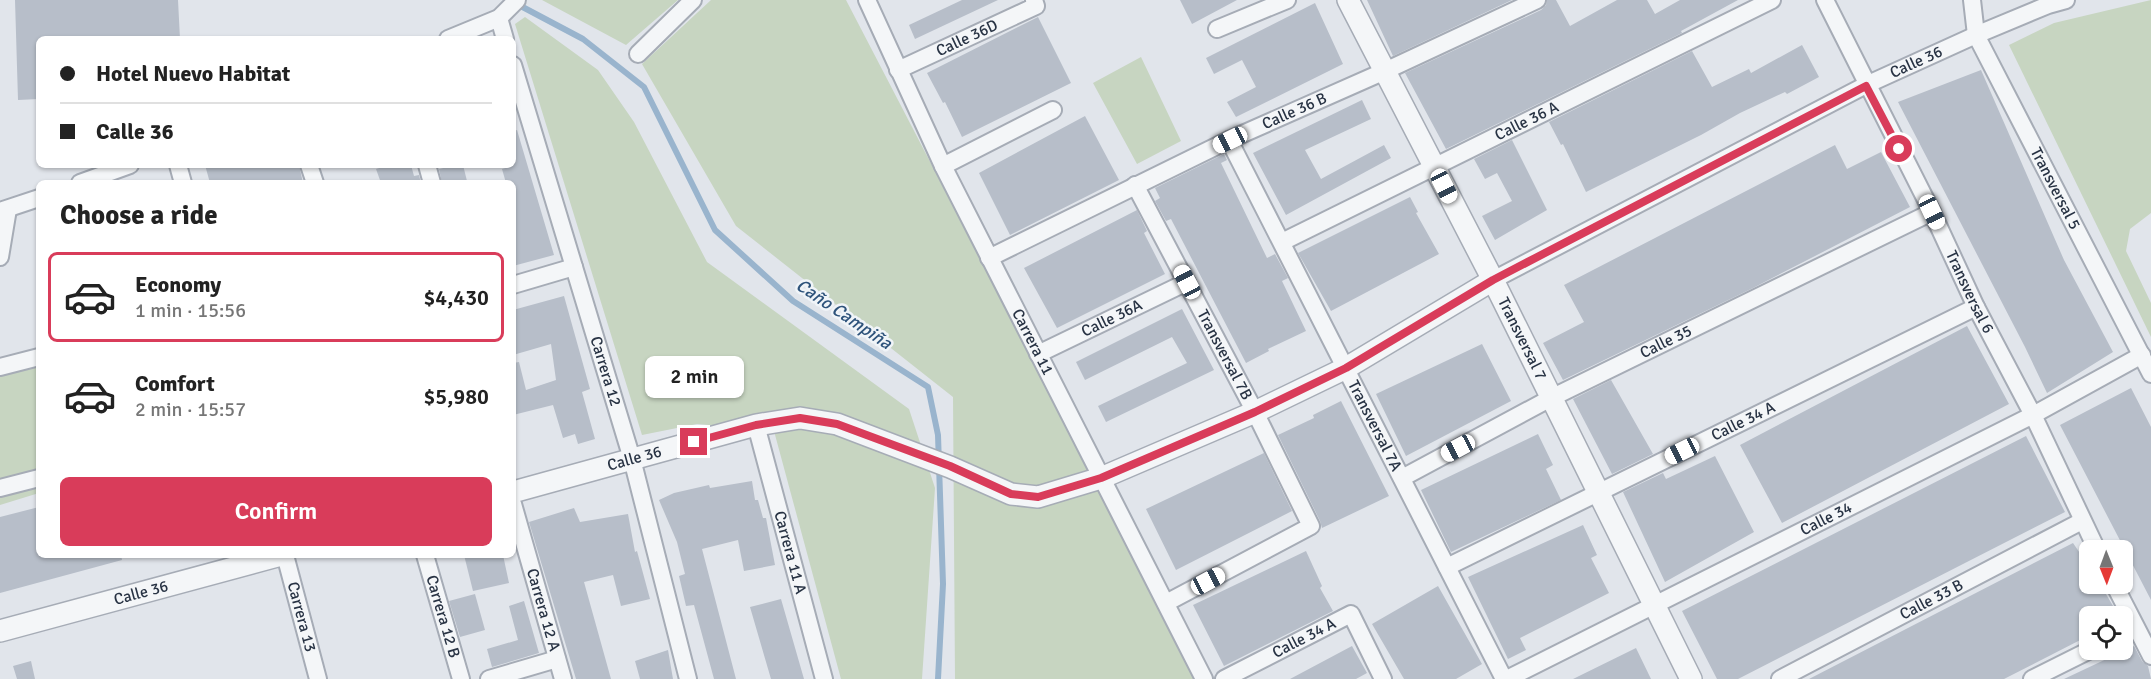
<!DOCTYPE html>
<meta charset="utf-8">
<style>
body{margin:0;font-family:Signika,sans-serif;background:#f6f6f6;color:#222;height:100vh;display:flex;flex-direction:column;font-size:22px;white-space:nowrap}
*{box-sizing:border-box;margin:0}
p{font-size:20px;color:#767676}
.icon{flex:none;width:33px;height:33px;fill:none;stroke:currentColor;stroke-width:2;stroke-linecap:round;stroke-linejoin:round}
.map{position:relative;flex:1;overflow:hidden}
.sheet{position:absolute;left:36px;top:180px;width:480px;height:378px;display:flex;flex-direction:column;background:#fff;border-radius:9px;box-shadow:0 2px 4px #0004}
.sheet>*{flex:none}
.hud{position:absolute;left:36px;top:36px;width:480px;height:132px;border-radius:9px;box-shadow:0 2px 4px #0004;display:grid;align-content:center;height:132px;padding:0 24px;background:#fff}
.needle{width:39px;rotate:179deg}
.tools{position:absolute;left:2079px;top:540px;display:grid;gap:12px}
.tools a{display:grid;place-items:center;width:54px;height:54px;border-radius:9px;background:#fff;box-shadow:0 2px 4px #0004;font-size:30px}
.end{position:absolute;width:27px;height:27px;margin:-14px;border:8px solid #d93c5a;background:#fff;box-shadow:0 0 0 3px #fff}
.from{border-radius:50%}
.bubble{position:absolute;height:42px;border-radius:9px;background:#fff;box-shadow:0 2px 4px #0004;font-size:20px;font-weight:600;line-height:42px;text-align:center}
.car{position:absolute;width:18px;height:36px;margin:-18px -9px;border-radius:8px;box-shadow:0 0 4px 2px #0007;background:linear-gradient(#fff 24%,#345 0 40%,#fff 0 76%,#345 0 86%,#fff 0)}
.hud b{display:flex;align-items:center;gap:21px;height:57px;font-size:22px}
.hud b+b{border-top:2px solid #e0e0e0}
.hud i{width:15px;height:15px;background:#222}
ul{padding:0;list-style:none}
li{display:flex;align-items:center;gap:18px;height:90px;margin:0 12px 9px;padding:0 12px;border:3px solid transparent;border-radius:9px}
li div{flex:1}
li b{display:block;font-size:22px}
li em{font-style:normal;font-weight:600}
li.active{border-color:#d93c5a}
li>.icon{width:54px;height:54px;stroke-width:1.5}
h2{padding:0 24px;font-size:27px;line-height:72px}
.primary-button{display:flex;gap:12px;margin-top:auto;padding:12px 24px}
.primary-button a{flex:1;height:69px;border-radius:9px;background:#d93c5a;color:#fff;font-size:24px;font-weight:600;line-height:69px;text-align:center}
.map>svg:first-child{display:block}
</style>
<div class="map">
<svg width="2151" height="679" viewBox="0 0 2151 679">
<rect width="100%" height="100%" fill="#e1e5eb"/>
<path fill="#c7d5c1" d="M 542,0 L 678,0 L 626,45 Z
M 711,0 L 846,0 L 1199,679 L 955,679 L 953,397 L 736,226 L 642,64 Z
M 2151,0 L 2151,213 L 2130,229 L 2126,251 L 2151,303 L 2151,337 L 2009,45 L 2054,23 Z
M 525,17 L 598,70 L 634,122 L 707,262 L 909,409 L 935,488 L 922,679 L 841,679 L 774,431 L 697,424 L 642,435 L 515,24 Z
M 1141,57 L 1181,141 L 1137,164 L 1093,83 Z
M 39,367 L 39,493 L 0,505 L 0,376 Z"/>
<g fill="none" stroke-linecap="round" stroke-linejoin="round">
<path stroke="#99b4cd" stroke-width="6" d="M 515,3 L 583,39 L 644,87 L 715,230 L 793,301 L 928,387 L 938,435 L 943,584 L 938,679"/>
</g>
<path fill="#b7bec9" d="M 15,0 L 178,0 L 180,39 L 39,39 L 39,99 L 18,100 Z
M 962,0 L 998,0 L 915,39 L 909,25 Z
M 1180,0 L 1237,0 L 1192,24 Z
M 1367,0 L 1512,0 L 1393,56 Z
M 1547,0 L 1556,0 L 1570,26 L 1617,0 L 1647,0 L 1655,14 L 1680,0 L 1738,0 L 1681,31 L 1682,33 L 1446,149 L 1405,73 L 1541,10 L 1546,5 Z
M 1315,3 L 1343,64 L 1236,117 L 1227,102 L 1256,87 L 1242,60 L 1214,74 L 1206,58 Z
M 1038,17 L 1071,83 L 962,137 L 945,102 L 943,103 L 927,73 Z
M 1802,45 L 1819,77 L 1787,94 L 1785,92 L 1740,113 L 1701,135 L 1586,192 L 1563,144 L 1561,145 L 1549,122 L 1692,51 L 1712,87 L 1749,69 L 1751,73 Z
M 1981,70 L 2064,260 L 2113,352 L 2047,393 L 2025,347 L 1898,102 Z
M 1362,100 L 1371,119 L 1305,150 L 1321,179 L 1384,145 L 1391,158 L 1286,215 L 1253,153 Z
M 1085,116 L 1119,180 L 1010,235 L 979,173 Z
M 517,130 L 554,255 L 513,266 L 513,183 L 506,183 L 502,169 L 513,166 L 513,131 Z
M 1512,140 L 1547,210 L 1495,240 L 1482,216 L 1512,201 L 1497,173 L 1485,179 L 1474,159 Z
M 1835,145 L 1847,169 L 1881,152 L 1910,207 L 1753,288 L 1563,380 L 1543,343 L 1584,322 L 1564,285 Z
M 1224,154 L 1227,160 L 1221,163 L 1267,258 L 1275,254 L 1288,278 L 1282,281 L 1306,331 L 1268,349 L 1269,351 L 1246,363 L 1171,219 L 1166,221 L 1155,201 L 1160,198 L 1155,188 Z
M 205,165 L 299,165 L 303,183 L 210,183 Z
M 389,165 L 411,165 L 414,176 L 419,175 L 421,183 L 381,183 L 376,169 Z
M 456,165 L 463,165 L 467,181 L 442,183 L 439,169 Z
M 1410,197 L 1418,212 L 1416,213 L 1439,254 L 1331,311 L 1298,253 Z
M 1137,210 L 1147,231 L 1144,233 L 1165,274 L 1057,328 L 1024,268 Z
M 564,296 L 590,389 L 582,392 L 595,439 L 578,444 L 575,434 L 563,438 L 553,405 L 513,415 L 513,363 L 519,362 L 526,390 L 556,380 L 551,344 L 513,355 L 513,310 Z
M 1182,309 L 1214,370 L 1106,422 L 1098,406 L 1187,363 L 1172,337 L 1085,380 L 1076,362 Z
M 1967,326 L 2009,404 L 1782,523 L 1740,445 Z
M 1482,344 L 1511,401 L 1406,456 L 1376,394 Z
M 1611,380 L 1653,454 L 1612,474 L 1573,399 Z
M 2131,388 L 2151,427 L 2151,600 L 2060,425 Z
M 1341,401 L 1389,496 L 1322,528 L 1320,521 L 1278,435 L 1314,418 L 1313,415 Z
M 1538,434 L 1553,465 L 1546,469 L 1561,500 L 1451,552 L 1421,490 Z
M 2026,436 L 2065,512 L 1738,679 L 1717,679 L 1682,611 Z
M 1264,453 L 1292,511 L 1176,570 L 1146,509 Z
M 1715,456 L 1754,532 L 1665,582 L 1623,492 L 1663,473 L 1666,479 Z
M 752,481 L 755,500 L 758,500 L 763,518 L 766,518 L 775,565 L 744,571 L 738,540 L 702,549 L 736,679 L 714,679 L 694,605 L 686,606 L 679,576 L 685,574 L 677,542 L 659,500 L 674,493 L 709,485 L 710,488 Z
M 39,507 L 39,555 L 121,555 L 122,560 L 0,593 L 0,517 Z
M 574,508 L 580,522 L 628,514 L 635,552 L 637,551 L 650,599 L 621,606 L 613,575 L 584,582 L 611,679 L 576,679 L 529,522 Z
M 1583,525 L 1597,555 L 1591,558 L 1609,593 L 1520,638 L 1526,650 L 1508,659 L 1468,577 Z
M 2073,543 L 2090,568 L 2090,584 L 2100,584 L 2119,616 L 2090,616 L 2090,635 L 2004,679 L 1809,679 Z
M 1306,551 L 1322,586 L 1320,588 L 1333,611 L 1224,666 L 1193,605 Z
M 464,555 L 503,555 L 509,583 L 473,591 Z
M 1438,586 L 1482,664 L 1456,679 L 1404,679 L 1372,624 Z
M 475,594 L 485,630 L 460,637 L 449,601 Z
M 781,599 L 804,679 L 771,679 L 750,607 Z
M 524,601 L 539,653 L 492,667 L 487,649 L 518,640 L 509,606 Z
M 1352,646 L 1367,673 L 1356,679 L 1290,679 Z
M 2134,646 L 2142,661 L 2148,666 L 2151,679 L 2064,679 Z
M 1636,648 L 1651,679 L 1573,679 Z
M 668,650 L 673,679 L 640,679 L 635,661 Z
M 31,661 L 35,679 L 17,679 L 13,666 Z"/>
<g fill="none" stroke-linecap="round" stroke-linejoin="round">
<defs>
<g id="minor">
<path id="s1" d="M 867,0 L 943,166 L 1204,679"/>
<path id="s2" d="M 1825,0 L 1932,212 L 1976,307 L 2033,415 L 2097,550"/>
<path id="s3" d="M 1972,0 L 1976,35 L 2151,374"/>
<path d="M 499,18 L 505,39"/>
<path d="M 1217,29 L 1287,0"/>
<path d="M 448,39 L 499,18 L 517,0"/>
<path d="M 638,54 L 693,0"/>
<path id="s4" d="M 513,65 L 632,459 L 688,679"/>
<path id="s5" d="M 898,70 L 1036,6 L 1034,0"/>
<path id="s6" d="M 1229,140 L 1504,679"/>
<path d="M 178,165 L 183,183"/>
<path d="M 309,165 L 315,183"/>
<path d="M 427,165 L 432,183"/>
<path d="M 943,166 L 1053,110"/>
<path d="M 80,183 L 130,165"/>
<path id="s7" d="M 1135,185 L 1255,412 L 1311,526 L 1166,603"/>
<path d="M 0,211 L 39,198"/>
<path id="s8" d="M 1282,242 L 1772,0"/>
<path d="M 0,257 L 8,209"/>
<path id="s9" d="M 989,258 L 1229,140 L 1385,71 L 1537,0"/>
<path id="s10" d="M 1493,280 L 1866,85 L 1976,35 L 2048,5 L 2066,0"/>
<path d="M 513,285 L 574,267"/>
<path id="s11" d="M 1038,354 L 1187,282"/>
<path d="M 0,367 L 39,357"/>
<path id="s12" d="M 756,425 L 824,679"/>
<path id="s13" d="M 1402,478 L 1551,398 L 1932,212"/>
<path d="M 0,488 L 39,478"/>
<path id="s14" d="M 513,504 L 563,679"/>
<path id="s15" d="M 285,555 L 318,679"/>
<path id="s16" d="M 425,555 L 461,679"/>
<path id="s17" d="M 1447,567 L 1976,307"/>
<path d="M 2114,584 L 2151,656"/>
<path d="M 489,679 L 557,659"/>
<path id="s18" d="M 1224,679 L 1351,614 L 1383,679"/>
<path id="s19" d="M 1507,679 L 2033,415 L 2142,355"/>
<path id="s20" d="M 1780,679 L 2082,521"/>
<path d="M 2032,679 L 2090,650"/>
</g>
<g id="tertiary">
<path id="s21" d="M 1348,0 L 1493,280 L 1691,679"/>
<path id="s22" d="M 513,492 L 756,425 L 800,418 L 837,424 L 950,467 L 1011,494 L 1038,497 L 1101,478 L 1255,412 L 1346,368 L 1493,280"/>
<path id="s23" d="M 0,631 L 281,555"/>
</g>
</defs>
<use href="#minor" stroke="#a6acb6" stroke-width="20"/>
<use href="#tertiary" stroke="#a6acb6" stroke-width="24"/>
<use href="#minor" stroke="#f4f6f8" stroke-width="16"/>
<use href="#tertiary" stroke="#f4f6f8" stroke-width="21"/>
</g>
<g fill="none" stroke-linecap="round" stroke-linejoin="round">
<path stroke="#d93c5a" stroke-width="8" d="M 694,442 L 756,425 L 800,418 L 837,424 L 950,466 L 1011,494 L 1038,497 L 1101,478 L 1255,412 L 1346,368 L 1493,280 L 1866,86 L 1899,149"/>
</g>
<g text-anchor="middle" dominant-baseline="central" stroke-width="5" stroke-linejoin="round" paint-order="stroke">
<g font-size="16" fill="#283344" stroke="#f0f4f8">
<text stroke="none"><textPath href="#s5" startOffset="76">Calle 36D</textPath></text>
<text stroke="none"><textPath href="#s10" startOffset="476">Calle 36</textPath></text>
<text stroke="none"><textPath href="#s9" startOffset="339">Calle 36 B</textPath></text>
<text stroke="none"><textPath href="#s8" startOffset="273">Calle 36 A</textPath></text>
<text stroke="none"><textPath href="#s3" startOffset="208">Transversal 5</textPath></text>
<text stroke="none"><textPath href="#s2" startOffset="326">Transversal 6</textPath></text>
<text stroke="none"><textPath href="#s11" startOffset="82">Calle 36A</textPath></text>
<text stroke="none"><textPath href="#s21" startOffset="381">Transversal 7</textPath></text>
<text stroke="none"><textPath href="#s1" startOffset="380">Carrera 11</textPath></text>
<text stroke="none"><textPath href="#s13" startOffset="297">Calle 35</textPath></text>
<text stroke="none"><textPath href="#s7" startOffset="192">Transversal 7B</textPath></text>
<text stroke="none"><textPath href="#s4" startOffset="320">Carrera 12</textPath></text>
<text stroke="none"><textPath href="#s17" startOffset="330">Calle 34 A</textPath></text>
<text stroke="none"><textPath href="#s6" startOffset="321">Transversal 7A</textPath></text>
<text stroke="none"><textPath href="#s22" startOffset="126">Calle 36</textPath></text>
<text stroke="none"><textPath href="#s19" startOffset="357">Calle 34</textPath></text>
<text stroke="none"><textPath href="#s12" startOffset="132">Carrera 11 A</textPath></text>
<text stroke="none"><textPath href="#s23" startOffset="146">Calle 36</textPath></text>
<text stroke="none"><textPath href="#s20" startOffset="171">Calle 33 B</textPath></text>
<text stroke="none"><textPath href="#s14" startOffset="110">Carrera 12 A</textPath></text>
<text stroke="none"><textPath href="#s15" startOffset="64">Carrera 13</textPath></text>
<text stroke="none"><textPath href="#s16" startOffset="64">Carrera 12 B</textPath></text>
<text stroke="none"><textPath href="#s18" startOffset="90">Calle 34 A</textPath></text>
</g>
<g font-size="18" font-style="italic" fill="#2e537b" stroke="#f0f4f8">
<text transform="translate(844 314) rotate(34)">Caño Campiña</text>
</g>
</g>
</svg>
<div class="tools">
<a><svg class="needle" viewBox="-14 -14 28 28"><path d="M0-13l5 13h-10z" fill="#e53935"/><path d="M0 13l5-13h-10z" fill="#767676"/></svg></a>
<a><svg class="icon" aria-label="locate" viewBox="0 0 24 24"><circle cx="12" cy="12" r="6"/><path d="M12 2v4M12 18v4M2 12h4M18 12h4"/></svg></a>
</div>
<i class="end from" style="left:1899px;top:149px"></i>
<i class="end" style="left:694px;top:442px"></i>
<div class="bubble" style="left:645px;top:356px;width:99px">2 min</div>
<i class="car" style="left:1230px;top:140px;rotate:244deg"></i>
<i class="car" style="left:1444px;top:186px;rotate:153deg"></i>
<i class="car" style="left:1932px;top:212px;rotate:155deg"></i>
<i class="car" style="left:1187px;top:282px;rotate:332deg"></i>
<i class="car" style="left:1458px;top:448px;rotate:242deg"></i>
<i class="car" style="left:1682px;top:451px;rotate:244deg"></i>
<i class="car" style="left:1208px;top:581px;rotate:62deg"></i>
<div class="hud">
<b><i class="from"></i>Hotel Nuevo Habitat</b>
<b><i></i>Calle 36</b>
</div>
<section class="sheet">
<h2>Choose a ride</h2>
<ul>
<li class="active"><svg class="icon" aria-label="car" viewBox="0 0 24 24"><path d="M5 17H2v-5l4-1 3-4h7l3 4 3 1v5h-3M9 17h6M6 11h13"/><circle cx="7" cy="17" r="2"/><circle cx="17" cy="17" r="2"/></svg><div><b>Economy</b><p>1 min · 15:56</p></div><em>$4,430</em></li>
<li><svg class="icon" aria-label="car" viewBox="0 0 24 24"><path d="M5 17H2v-5l4-1 3-4h7l3 4 3 1v5h-3M9 17h6M6 11h13"/><circle cx="7" cy="17" r="2"/><circle cx="17" cy="17" r="2"/></svg><div><b>Comfort</b><p>2 min · 15:57</p></div><em>$5,980</em></li>
</ul>
<div class="primary-button"><a>Confirm</a></div>
</section>
</div>
